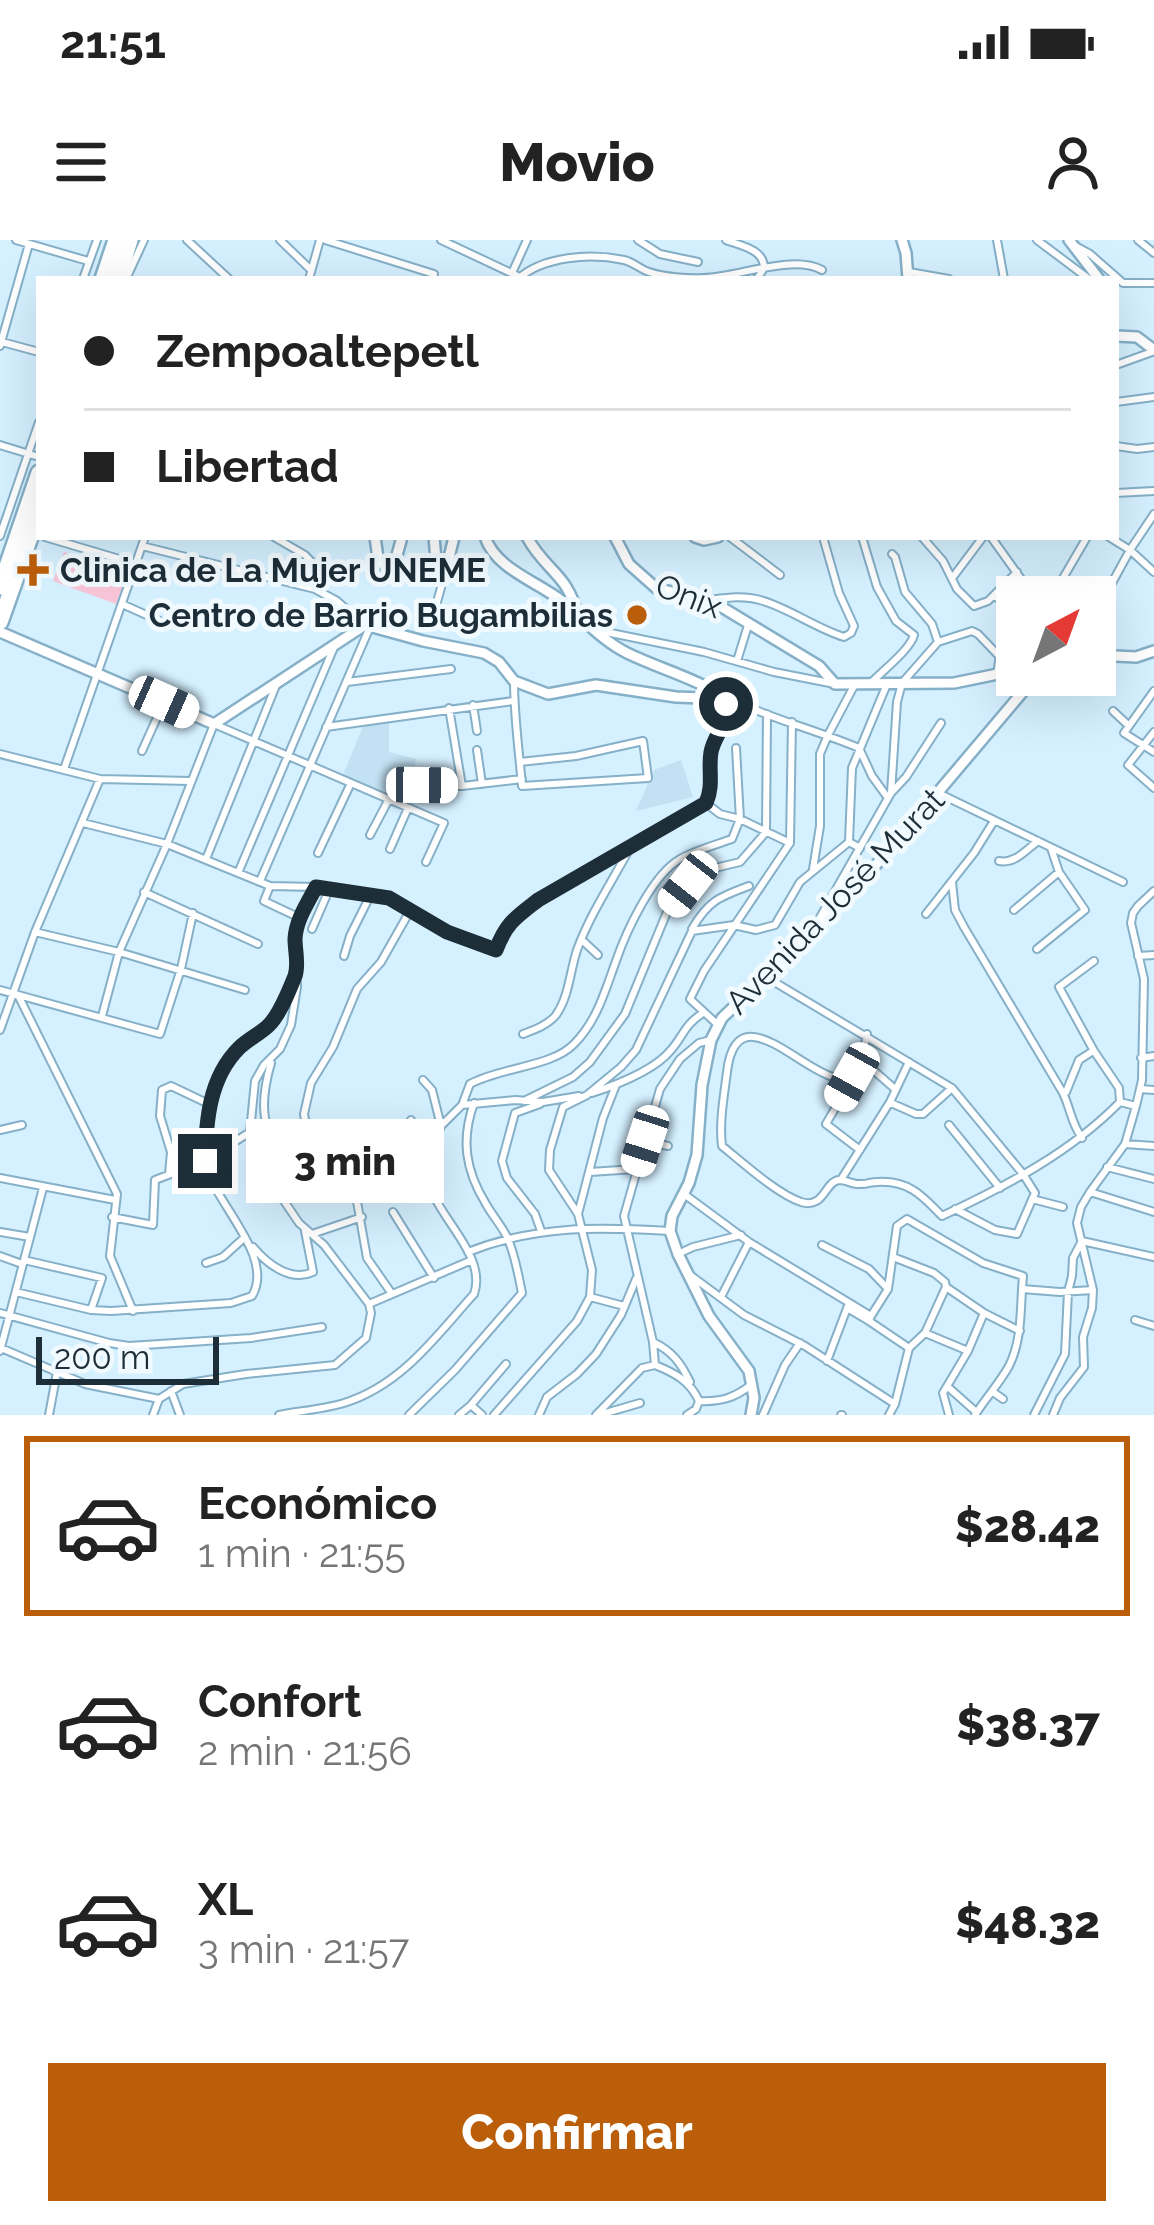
<!DOCTYPE html>
<html lang="es">
<meta charset="utf-8">
<style>
body{margin:0;font-family:Raleway,sans-serif;background:#f2f2f2;color:#222;height:100vh;display:flex;flex-direction:column;font-size:45px;white-space:nowrap}
*{box-sizing:border-box;margin:0}
p{font-size:39px;color:#767676}
.icon{flex:none;width:66px;height:66px;fill:none;stroke:currentColor;stroke-width:2;stroke-linecap:round;stroke-linejoin:round}
.map{position:relative;height:1175px;overflow:hidden}
.details{display:flex;flex-direction:column;background:#fff;flex:1}
.details>*{flex:none}
.banner{position:absolute;left:36px;top:36px;width:1083px;height:264px;border-radius:0px;box-shadow:0 12px 48px #0002;display:grid;align-content:center;height:264px;padding:0 48px;background:#fff}
.needle{width:78px;rotate:41deg}
.fabs{position:absolute;left:996px;top:336px;display:grid;gap:24px}
.fabs a{display:grid;place-items:center;width:120px;height:120px;border-radius:0px;background:#fff;box-shadow:0 12px 48px #0002;font-size:60px}
.scale{position:absolute;left:36px;bottom:30px;width:183px;box-sizing:border-box;padding-left:12px;border:6px solid #1d2e38;border-top:0;font-size:33px;line-height:42px;white-space:nowrap;color:#1d2e38;-webkit-text-stroke:9px #f1faff;paint-order:stroke}
.end{position:absolute;width:54px;height:54px;margin:-27px;border:15px solid #1d2e38;background:#fff;box-shadow:0 0 0 6px #fff}
.from{border-radius:50%}
.bubble{position:absolute;height:84px;border-radius:0px;background:#fff;box-shadow:0 12px 48px #0002;font-size:39px;font-weight:800;line-height:84px;text-align:center}
.car{position:absolute;width:36px;height:72px;margin:-36px -18px;border-radius:15px;box-shadow:0 0 9px 3px #0007;background:linear-gradient(#fff 24%,#345 0 40%,#fff 0 76%,#345 0 86%,#fff 0)}
.banner b{display:flex;align-items:center;gap:42px;height:114px;font-size:45px}
.banner b+b{border-top:3px solid #e0e0e0}
.banner i{width:30px;height:30px;background:#222}
ul{padding:21px 0 0;list-style:none}
li{display:flex;align-items:center;gap:36px;height:180px;margin:0 24px 18px;padding:0 24px;border:6px solid transparent;border-radius:0px}
li div{flex:1}
li b{display:block;font-size:45px}
li em{font-style:normal;font-weight:800}
li.selected{border-color:#bb5e0a}
li>.icon{width:108px;height:108px;stroke-width:1.5}
.button{display:flex;gap:24px;margin-top:auto;padding:24px 48px}
.button a{flex:1;height:138px;border-radius:0px;background:#bb5e0a;color:#fff;font-size:48px;font-weight:800;line-height:138px;text-align:center}
.status{display:flex;justify-content:space-between;align-items:center;height:84px;padding:0 60px;background:#fff;direction:ltr}
.status svg{height:33px;fill:currentColor}
header{display:flex;justify-content:space-between;align-items:center;height:156px;padding:0 48px;background:#fff;font-size:54px;font-weight:800}
.map>svg:first-child{display:block}
</style>
<div class="status"><b>21:51</b><svg viewBox="0 0 49 12"><path d="M0 12V9h3v3zM5 12V6h3v6zM10 12V3h3v9zM15 12V0h3v12zM26 1h20v11H26zM47 4h2v5h-2z"/></svg></div>
<header><svg class="icon" aria-label="menu" viewBox="0 0 24 24"><path d="M4 6h16M4 12h16M4 18h16"/></svg>Movio<svg class="icon" aria-label="person" viewBox="0 0 24 24"><circle cx="12" cy="8" r="4"/><path d="M4 21q1-7 8-7t8 7"/></svg></header>
<div class="map">
<svg width="1154" height="1175" viewBox="0 0 1154 1175">
<rect width="100%" height="100%" fill="#d5f0ff"/>
<path fill="#c2e1f2" d="M 389,481 L 389,512 L 416,519 L 412,547 L 389,556 L 343,535 L 364,484 Z
M 681,520 L 693,557 L 636,571 L 654,530 Z"/>
<path fill="#f8c4d8" d="M 64,312 L 127,335 L 116,364 L 53,341 Z"/>
<g fill="none" stroke-linecap="round" stroke-linejoin="round">
<defs>
<path id="street" d="M 16,0 L 88,21
M 187,0 L 229,39
M 280,0 L 311,30
M 325,0 L 434,34
M 441,0 L 524,39
M 638,0 L 660,14 L 698,22
M 726,0 C 741,6 764,9 764,28
M 997,0 L 1004,39
M 1037,0 L 1089,39
M 1138,0 L 1154,13
M 1077,7 L 1090,14 L 1123,43 L 1154,43
M 909,32 L 949,39
M 512,33 L 527,0
M 83,39 L 97,0
M 126,39 L 144,0
M 309,39 L 320,0
M 518,39 C 543,16 591,13 624,20 C 633,22 640,29 649,32 C 664,37 688,39 704,38 C 738,37 792,14 822,30
M 757,39 L 764,28
M 2,102 L 39,112
M 0,106 L 29,4
M 1116,125 L 1152,112
M 1116,162 L 1154,157
M 0,205 L 39,217
M 1116,206 L 1137,209 L 1154,207
M 1116,253 L 1154,251
M 0,296 L 39,182
M 45,297 L 136,324
M 274,297 L 305,315 L 319,330 L 316,348
M 730,297 L 780,335
M 862,297 L 877,347 L 896,381 L 914,395 C 910,410 882,431 870,444
M 922,297 L 943,321 L 957,349 L 974,366 L 988,361 L 1017,332
M 991,297 L 1034,357
M 1109,297 L 1130,310 L 1154,332
M 142,306 L 315,349 L 337,361 L 365,385
M 892,314 L 895,317 L 905,352 L 932,384 L 938,402
M 953,337 L 983,297
M 994,355 L 1003,363 L 1006,371 L 997,435
M 1052,357 L 1087,297
M 709,360 C 725,358 743,355 760,360 C 789,368 815,388 844,397 L 851,393 L 854,386 L 839,353 L 823,297
M 122,364 L 162,382
M 1095,374 L 1130,310 L 1154,274
M 433,376 L 446,330
M 596,390 L 704,412 L 774,432 L 835,444
M 737,421 L 749,382
M 514,441 C 514,476 519,511 522,546 L 648,538 L 643,501 L 576,516 L 520,522
M 347,442 L 451,429
M 1154,451 L 1124,493 L 1154,512
M 724,456 C 767,478 814,489 859,508 L 872,536 L 888,558
M 473,465 L 477,491
M 449,468 L 462,546
M 1113,471 L 1128,485
M 326,487 L 513,461
M 1154,492 L 1128,525 L 1154,548
M 477,510 L 482,544
M 142,511 L 164,462
M 0,514 L 100,539 L 190,541
M 64,529 L 145,297
M 891,553 L 906,537 L 941,483
M 938,553 L 1123,642
M 707,564 L 720,574 L 740,579 L 790,603
M 83,583 L 167,604 L 270,646 L 316,647 L 389,659 L 447,692 L 496,710 C 505,686 518,676 539,660 L 706,563 C 714,545 707,530 711,512 C 716,488 737,482 720,454
M 370,595 L 389,559 L 422,545 L 462,546 L 522,539
M 849,601 L 852,528 L 887,444
M 390,609 L 408,568
M 318,613 L 351,543
M 206,619 L 277,443
M 999,621 C 1015,624 1026,610 1038,601
M 813,629 L 820,586 L 820,514 L 828,495 L 855,444
M 238,633 L 335,405
M 260,641 L 370,387
M 952,642 L 955,670 L 964,687 L 1063,853
M 270,646 L 264,661 L 300,678
M 144,652 L 258,704
M 1014,670 L 1059,632
M 926,674 L 974,613 L 994,581
M 818,681 L 891,553 L 897,462 L 902,443 L 938,402 L 972,391 L 978,394 L 999,416
M 312,689 L 329,650
M 692,689 C 708,661 719,657 749,646
M 35,692 L 119,712 L 245,750
M 582,700 L 598,715
M 1037,709 L 1085,670 L 1059,632 L 1051,608
M 344,716 L 350,696 L 370,656
M 1138,716 L 1154,715
M 1094,721 L 1059,747 L 1094,811 L 1119,848 L 1120,862
M 766,737 L 952,848 L 1023,934 L 1035,953 L 1017,994 L 995,990 L 955,969
M 0,750 L 160,794 L 181,729 L 193,673
M 18,755 L 117,954 L 110,1016 L 133,1071
M 102,776 L 119,712 L 167,604 L 214,484 L 444,583 L 426,622
M 717,784 L 690,759 L 704,731 L 790,603 L 792,482
M 0,790 L 35,692 L 100,539
M 523,794 C 534,790 548,785 556,775 C 569,757 570,731 577,710 C 590,674 613,640 631,606
M 1141,818 L 1154,816
M 271,823 C 255,878 264,908 317,931 C 332,937 337,942 353,939 L 367,1018 L 392,1054
M 861,824 L 872,829 L 895,849
M 852,837 C 849,837 836,838 833,837 C 797,827 736,755 727,832 C 724,856 719,882 722,906 C 742,922 777,954 801,962 C 825,969 824,942 839,940 C 846,940 852,944 858,944 C 873,944 862,943 877,942 C 908,940 922,955 942,976 C 1006,946 1070,913 1120,862 L 1136,866
M 423,840 L 432,850 L 441,886
M 1140,849 L 1154,850
M 592,853 C 616,845 654,831 671,810 C 684,795 684,785 703,773
M 524,861 L 573,837 L 590,822 L 625,774 L 667,672 L 688,644 L 711,629 L 740,622 L 766,592 L 767,474
M 891,863 L 916,874 L 923,874 L 952,848
M 540,864 L 515,873 L 502,921 L 507,938 L 535,974 L 541,991
M 462,865 L 470,844 C 501,827 552,827 574,804 C 597,781 605,751 616,721 C 626,692 652,635 680,619 C 696,610 715,605 732,599 L 740,579 L 736,508
M 949,885 L 1000,948
M 0,890 L 22,885
M 1082,898 C 1071,883 1071,870 1063,853 L 1066,852 L 1079,820 L 1093,811
M 645,901 L 668,906
M 1125,904 L 1154,906
M 860,910 L 826,884 L 861,824 L 867,794
M 425,926 L 441,886 L 462,865 L 515,860 L 543,862 L 579,856
M 1107,927 L 1154,939
M 323,931 L 309,902 L 304,874 L 311,843 L 333,807 L 357,749 L 381,722 L 411,669
M 590,932 L 635,929
M 169,934 L 171,912 L 160,876 L 162,850 L 171,846 L 209,864
M 0,938 L 115,960
M 842,938 L 890,862 L 909,822
M 353,939 L 410,922
M 1090,952 L 1154,972
M 684,954 L 749,1002 L 871,1076 L 869,1081 L 909,1108
M 1032,959 L 1063,967
M 393,972 L 434,1038
M 578,974 L 549,930 L 550,910 L 563,867 L 587,855 L 621,827 L 636,810 L 692,691 L 734,685 L 756,690 L 775,685 L 800,642 L 849,602 L 860,608
M 112,977 L 153,985 L 155,940 L 205,921 L 250,892 L 266,888
M 0,992 L 30,997
M 312,994 L 362,977
M 822,1005 L 869,1029 L 888,1049
M 253,1007 C 268,1025 291,1042 313,1032 L 305,991
M 468,1012 C 536,985 599,987 670,991
M 678,1014 L 693,1007 L 741,995
M 0,1016 L 22,1024
M 893,1017 L 934,1033 L 945,1042 L 946,1047 L 984,1073 L 1020,1091
M 24,1020 L 102,1038 L 91,1070
M 206,1023 L 223,1017 L 245,997
M 690,1035 L 744,1075 L 805,1106 L 895,1164
M 1022,1049 L 1060,1052 L 1093,1050
M 16,1052 L 91,1070 L 111,1071 L 231,1063 L 252,1056 C 276,1015 212,962 205,921 C 199,887 214,833 239,808 C 247,800 260,794 268,786 C 281,773 286,752 294,737
M 590,1057 L 624,1066
M 721,1057 L 749,1002
M 369,1064 L 472,1020
M 847,1068 L 869,1081
M 0,1073 L 109,1103 L 129,1106 L 251,1098 L 322,1087
M 871,1076 L 888,1049 L 897,986 L 907,979 L 983,1023 L 1023,1036 C 1020,1066 1023,1098 1009,1126 C 999,1144 985,1159 975,1175
M 1135,1080 L 1154,1086
M 925,1093 L 968,1111
M 653,1102 C 672,1111 681,1123 690,1142
M 1,1108 L 85,1144 L 159,1159
M 0,1111 L 43,948
M 827,1121 L 849,1063
M 948,1147 L 975,1171
M 171,1151 L 180,1175
M 993,1152 L 1003,1159
M 699,1161 C 690,1141 675,1133 655,1125 L 653,1102 L 624,976 L 660,849 L 680,819 L 699,803 L 711,800
M 699,1161 C 721,1162 734,1158 751,1145
M 471,1165 L 482,1175
M 49,1175 L 57,1132
M 153,1175 L 159,1159 L 183,1144 L 246,1134 L 335,1125 L 366,1098 L 371,1073 L 369,1064 L 324,1005 L 299,983 L 272,943 L 253,906 L 250,892 L 255,841 L 264,825 L 280,809 L 291,785 L 297,747 L 295,694 L 300,678 L 316,647
M 279,1175 C 300,1171 324,1169 344,1163 C 402,1145 436,1096 474,1054 C 486,1020 448,986 434,956 C 423,932 418,906 411,880
M 409,1175 L 455,1130 L 522,1053 C 518,1034 515,1014 507,997 C 501,985 492,975 486,964 C 465,930 461,899 474,863
M 459,1175 L 471,1165 L 506,1124
M 494,1175 L 577,1081 L 590,1057 L 592,1030 L 578,974 L 603,878 L 616,845
M 539,1175 L 547,1157 L 577,1134 L 596,1114 L 621,1075 L 636,1039
M 596,1175 L 642,1128 L 655,1125
M 599,1175 L 640,1163
M 687,1175 L 696,1169 L 699,1161
M 763,1175 L 785,1125 L 800,1103
M 841,1175 L 842,1175
M 889,1175 L 895,1164 L 909,1108 L 925,1093 L 946,1047
M 949,1175 L 943,1153 L 968,1111 L 984,1073
M 1034,1175 L 1065,1114 L 1068,1052 L 1072,1036 L 1073,1018 L 1082,1001 L 1154,1017
M 1053,1175 L 1060,1158 L 1084,1127 L 1083,1097 L 1092,1068 L 1093,1050 L 1077,983 L 1081,967 L 1090,952 L 1125,904 L 1136,866 L 1142,840 L 1144,739 L 1131,683 L 1133,673 L 1138,666 L 1154,651"/>
<path id="secondary" d="M 902,0 L 906,13 L 908,39
M 1069,0 L 1099,39
M 1116,96 L 1137,97 L 1154,110
M 375,297 L 378,318 L 386,328 L 394,326 L 402,297
M 434,297 L 436,320 L 446,330
M 485,297 C 496,329 536,341 562,361 C 584,379 601,400 627,413 C 658,428 691,437 720,454
M 527,297 C 546,332 568,333 578,377
M 615,297 L 629,324 L 656,348 L 715,363 L 819,426 L 835,444 L 954,443 L 1017,430
M 695,297 L 704,300 L 718,297
M 446,330 L 454,297
M 0,392 L 214,484 L 365,385 L 423,401 L 484,413 L 499,422 L 514,441 L 548,454 L 596,445 L 676,457 L 702,458 L 720,454
M 1095,415 L 1136,417 L 1154,411
M 751,1175 L 754,1158 L 749,1131 L 709,1076 L 678,1014 L 670,991 L 672,976 L 689,943 L 697,915 L 702,845 L 711,800 L 722,778 L 823,682 L 885,615 L 1037,435"/>
<path id="highway" d="M 103,39 L 116,0
M 118,39 L 130,0
M 0,347 L 39,233
M 0,382 L 39,272"/>
</defs>
<use href="#street" stroke="#85b0c8" stroke-width="10"/>
<use href="#secondary" stroke="#85b0c8" stroke-width="14"/>
<use href="#highway" stroke="#85b0c8" stroke-width="20"/>
<use href="#street" stroke="#fff" stroke-width="6"/>
<use href="#secondary" stroke="#fff" stroke-width="9"/>
<use href="#highway" stroke="#fff" stroke-width="15"/>
</g>
<g fill="none" stroke-linecap="round" stroke-linejoin="round">
<path stroke="#1d2e38" stroke-width="15" d="M 205,921 C 206,881 209,838 239,808 C 248,799 260,794 269,785 C 280,774 289,751 295,736 C 299,725 295,711 295,699 C 296,680 307,664 316,647 L 389,658 L 447,692 L 496,710 C 506,683 516,677 538,660 L 706,563 C 714,545 708,530 711,512 C 715,493 726,490 726,464"/>
</g>
<g fill="#bb5e0a" stroke="#f1faff" stroke-width="4.5">
<path d="M27 312h12v12h12v12h-12v12h-12v-12h-12v-12h12z"/>
<circle cx="637" cy="375" r="12"/>
</g>
<g text-anchor="middle" dominant-baseline="central" stroke-width="10" stroke-linejoin="round" paint-order="stroke">
<g font-size="33" font-weight="bold" fill="#1d2e38" stroke="#f1faff" text-anchor="start">
<text x="60" y="330">Clinica de La Mujer UNEME</text>
<text x="613" y="375" text-anchor="end">Centro de Barrio Bugambilias</text>
</g>
<g font-size="33" fill="#1d2e38" stroke="#f1faff">
<text transform="translate(689 356) rotate(21)">Onix</text>
<text transform="translate(835 661) rotate(-46)">Avenida José Murat</text>
</g>
</g>
</svg>
<div class="fabs">
<a><svg class="needle" viewBox="-14 -14 28 28"><path d="M0-13l5 13h-10z" fill="#e53935"/><path d="M0 13l5-13h-10z" fill="#767676"/></svg></a>
</div>
<div class="scale">200 m</div>
<i class="end from" style="left:726px;top:464px"></i>
<i class="end" style="left:205px;top:921px"></i>
<div class="bubble" style="left:246px;top:879px;width:198px">3 min</div>
<i class="car" style="left:164px;top:462px;rotate:114deg"></i>
<i class="car" style="left:422px;top:545px;rotate:91deg"></i>
<i class="car" style="left:688px;top:644px;rotate:218deg"></i>
<i class="car" style="left:852px;top:837px;rotate:209deg"></i>
<i class="car" style="left:645px;top:901px;rotate:198deg"></i>
<div class="banner">
<b><i class="from"></i>Zempoaltepetl</b>
<b><i></i>Libertad</b>
</div>
</div>
<section class="details">
<ul>
<li class="selected"><svg class="icon" aria-label="car" viewBox="0 0 24 24"><path d="M5 17H2v-5l4-1 3-4h7l3 4 3 1v5h-3M9 17h6M6 11h13"/><circle cx="7" cy="17" r="2"/><circle cx="17" cy="17" r="2"/></svg><div><b>Económico</b><p>1 min · 21:55</p></div><em>$28.42</em></li>
<li><svg class="icon" aria-label="car" viewBox="0 0 24 24"><path d="M5 17H2v-5l4-1 3-4h7l3 4 3 1v5h-3M9 17h6M6 11h13"/><circle cx="7" cy="17" r="2"/><circle cx="17" cy="17" r="2"/></svg><div><b>Confort</b><p>2 min · 21:56</p></div><em>$38.37</em></li>
<li><svg class="icon" aria-label="car" viewBox="0 0 24 24"><path d="M5 17H2v-5l4-1 3-4h7l3 4 3 1v5h-3M9 17h6M6 11h13"/><circle cx="7" cy="17" r="2"/><circle cx="17" cy="17" r="2"/></svg><div><b>XL</b><p>3 min · 21:57</p></div><em>$48.32</em></li>
</ul>
<div class="button"><a>Confirmar</a></div>
</section>
